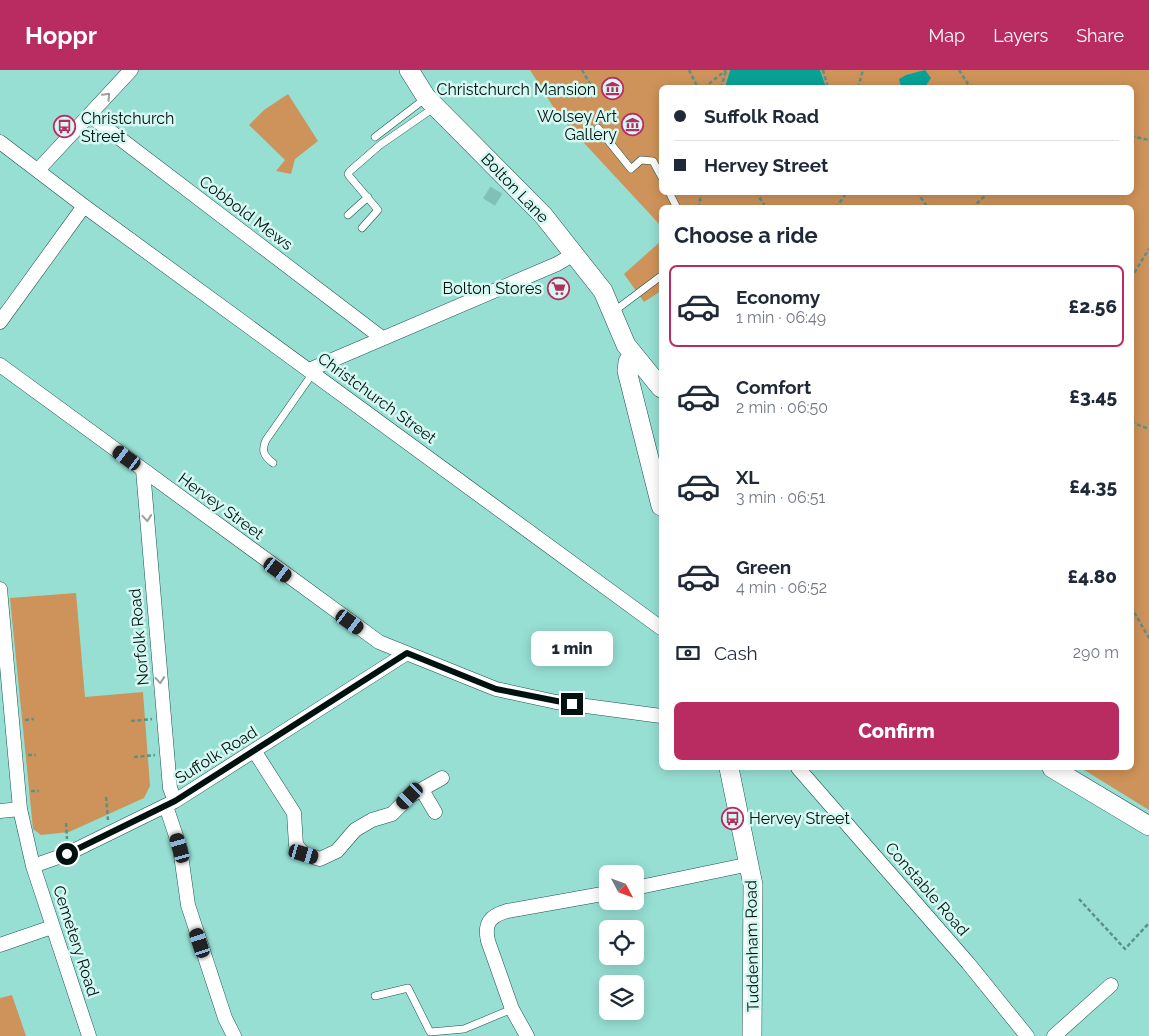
<!DOCTYPE html>
<meta charset="utf-8">
<style>
body{margin:0;font-family:Raleway,sans-serif;background:#f6f6f7;color:#1f2937;height:100vh;display:flex;flex-direction:column;font-size:19px;white-space:nowrap}
*{box-sizing:border-box;margin:0}
p{font-size:16px;color:#747a83}
.icon{flex:none;width:28px;height:28px;fill:none;stroke:currentColor;stroke-width:2;stroke-linecap:round;stroke-linejoin:round}
.map{position:relative;flex:1;overflow:hidden}
.side{position:absolute;left:659px;top:135px;width:475px;height:565px;display:flex;flex-direction:column;background:#fff;border-radius:8px;box-shadow:0 2px 12px #0003}
.side>*{flex:none}
.banner{position:absolute;left:659px;top:15px;width:475px;height:110px;border-radius:8px;box-shadow:0 2px 12px #0003;display:grid;align-content:center;height:110px;padding:0 15px;background:#fff}
.needle{width:32px;rotate:131deg}
.fabs{position:absolute;left:599px;top:795px;display:grid;gap:10px}
.fabs a{display:grid;place-items:center;width:45px;height:45px;border-radius:8px;background:#fff;box-shadow:0 2px 12px #0003;font-size:25px}
.end{position:absolute;width:22px;height:22px;margin:-11px;border:6px solid #00120f;background:#fff;box-shadow:0 0 0 2px #fff}
.from{border-radius:50%}
.bubble{position:absolute;height:35px;border-radius:8px;background:#fff;box-shadow:0 2px 12px #0003;font-size:16px;font-weight:800;line-height:35px;text-align:center}
.car{position:absolute;width:15px;height:30px;margin:-15px -8px;border-radius:6px;box-shadow:0 0 4px 1px #0007;background:linear-gradient(#222 24%,#8ab4d8 0 40%,#222 0 76%,#8ab4d8 0 86%,#222 0)}
.banner b{display:flex;align-items:center;gap:18px;height:48px;font-size:19px}
.banner b+b{border-top:1px solid #e0e1e3}
.banner i{width:12px;height:12px;background:#1f2937}
ul{padding:0;list-style:none}
li{display:flex;align-items:center;gap:15px;height:82px;margin:0 10px 8px;padding:0 5px;border:2px solid transparent;border-radius:8px}
li div{flex:1}
li b{display:block;font-size:19px}
li em{font-style:normal;font-weight:800}
li.current{border-color:#b92c61}
li>.icon{width:45px;height:45px;stroke-width:1.5}
h2{padding:0 15px;font-size:22px;line-height:60px}
.pay{display:flex;align-items:center;gap:12px;height:55px;padding:0 15px;font-size:19px}
.pay p{margin-inline-start:auto}
.primary-button{display:flex;gap:10px;margin-top:auto;padding:10px 15px}
.primary-button a{flex:1;height:58px;border-radius:8px;background:#b92c61;color:#fff;font-size:20px;font-weight:800;line-height:58px;text-align:center}
header{display:flex;align-items:center;gap:30px;box-sizing:border-box;height:70px;padding:0 25px;background:#b92c61;color:#fff}
header strong{font-size:24px}
nav{display:flex;gap:28px;margin-inline-start:auto;font-size:18px}
.map>svg:first-child{display:block}
</style>
<header>
<strong>Hoppr</strong>
<nav><a>Map</a><a>Layers</a><a>Share</a></nav>
</header>
<div class="map">
<svg width="1149" height="966" viewBox="0 0 1149 966">
<rect width="100%" height="100%" fill="#97dfd3"/>
<path fill="#ce935a" d="M 530,0 L 730,0 L 725,17 L 661,18 L 661,122 L 1131,122 L 1131,18 L 826,17 L 820,0 L 1149,0 L 1149,740 L 1081,698 L 1131,698 L 1131,138 L 661,138 L 661,156 L 559,46 Z
M 288,24 L 318,71 L 295,89 L 291,104 L 276,101 L 285,90 L 249,55 L 264,40 Z
M 661,171 L 661,221 L 644,232 L 624,204 Z
M 76,523 L 85,627 L 143,622 L 150,716 L 144,728 L 69,762 L 41,765 L 33,759 L 10,528 Z
M 12,925 L 26,966 L 0,966 L 0,928 Z"/>
<path fill="#07a294" d="M 730,0 L 820,0 L 826,17 L 725,17 Z
M 925,0 L 931,8 L 925,17 L 901,17 L 899,9 L 906,5 Z"/>
<g fill="none" stroke-linecap="round" stroke-linejoin="round">
<path stroke="#80c0b6" stroke-width="14" stroke-dasharray="14 7" stroke-linecap="butt" d="M 489,132 L 499,116"/>
<defs>
<path id="lane" d="M 598,58 L 631,99 L 641,90 L 653,91 L 661,106
M 375,67 L 426,28
M 669,122 L 677,138
M 348,145 L 368,127
M 362,158 L 378,140 L 350,107 L 348,104 L 350,101 L 380,75 L 435,37
M 613,242 L 661,206
M 273,393 C 264,386 261,381 266,370 L 313,303
M 375,926 L 408,918 L 430,962 L 464,959 L 512,939"/>
<path id="street" d="M 89,45 L 382,268
M 0,72 L 84,136 L 661,558
M 38,100 L 131,0
M 0,252 L 84,136
M 0,295 L 379,572 L 496,619 L 556,632 L 661,646
M 309,300 L 557,194 L 574,184
M 143,400 L 170,718 L 175,731
M 0,519 L 20,739 L 33,796 L 89,966
M 255,682 L 294,743 L 296,775 L 304,784 L 320,789 L 337,781 L 355,760 L 372,750 L 392,744 L 410,726 L 442,708
M 798,698 L 968,893 L 1027,966
M 422,720 L 435,742
M 166,736 L 180,778 L 188,835 L 225,948 L 234,966
M 0,741 L 20,739
M 33,796 L 67,784 L 175,731 L 407,583
M 635,818 L 750,794
M 0,875 L 52,857
M 527,966 L 512,939 L 488,871 C 484,853 490,846 507,841 L 608,823
M 1054,966 L 1111,915"/>
<path id="secondary" d="M 409,0 L 426,27 L 543,145 L 603,221 L 626,275 L 661,318
M 632,285 L 628,292 L 627,301 L 661,436
M 729,698 L 753,815 L 752,966
M 1052,698 L 1149,756"/>
</defs>
<use href="#lane" stroke="#1b534c" stroke-width="8"/>
<use href="#street" stroke="#1b534c" stroke-width="15"/>
<use href="#secondary" stroke="#1b534c" stroke-width="20"/>
<path stroke="#5d9087" stroke-width="2.5" stroke-dasharray="4 2.5" stroke-linecap="butt" d="M 582,0 L 594,21
M 689,0 L 698,18
M 823,0 L 828,18
M 959,0 L 968,14 L 975,18
M 704,18 L 726,0
M 721,18 L 726,1
M 858,18 L 863,0
M 1131,66 L 1149,70
M 756,122 L 766,138
M 917,122 L 928,138
M 699,138 L 701,122
M 836,138 L 847,122
M 972,138 L 989,122
M 1131,208 L 1149,179
M 1131,228 L 1134,230
M 1131,352 L 1149,359
M 1131,537 L 1149,568
M 25,650 L 34,649
M 131,651 L 152,649
M 28,685 L 36,685
M 134,687 L 155,685
M 31,721 L 39,721
M 106,727 L 108,750
M 66,753 L 67,769
M 1079,829 L 1125,879 L 1149,853"/>
<use href="#lane" stroke="#fff" stroke-width="7"/>
<use href="#street" stroke="#fff" stroke-width="14"/>
<use href="#secondary" stroke="#fff" stroke-width="19"/>
</g>
<defs><path id="oneway-chevron" d="M-2-3.5L2.5 0L-2 3.5" fill="none" stroke-width="1.6" stroke-linecap="round" stroke-linejoin="round" transform="scale(1.25)"/></defs>
<g stroke="#99a09f">
<use href="#oneway-chevron" transform="translate(107 26) rotate(-47)"/>
<use href="#oneway-chevron" transform="translate(147 448) rotate(85)"/>
<use href="#oneway-chevron" transform="translate(160 610) rotate(85)"/>
</g>
<g fill="none" stroke-linecap="round" stroke-linejoin="round">
<path stroke="#00120f" stroke-width="6" d="M 67,784 L 175,731 L 407,583 L 496,619 L 572,634"/>
</g>
<defs>
<symbol id="museum-ring" viewBox="-11 -11 22 22"><circle r="9.5" fill="#d5f8f2" stroke="#b92c61" stroke-width="1.5"/><path d="M0-6L6-3V-2H-6V-3ZM-5-1h2V3h-2ZM-1-1h2V3h-2ZM3-1h2V3H3ZM-6 4H6V6H-6Z" fill="#b92c61"/></symbol>
<symbol id="bus-ring" viewBox="-11 -11 22 22"><circle r="9.5" fill="#d5f8f2" stroke="#b92c61" stroke-width="1.5"/><path d="M-5-6H5V4H4V6H2V4H-2V6H-4V4H-5ZM-3.5-4V0h7V-4ZM-3.5 1.2v1.5H-2V1.2ZM2 1.2v1.5H3.5V1.2Z" fill="#b92c61"/></symbol>
<symbol id="supermarket-ring" viewBox="-11 -11 22 22"><circle r="9.5" fill="#d5f8f2" stroke="#b92c61" stroke-width="1.5"/><path d="M-6-5.5h2.5l.6 2H6L4.5 2H-2.5L-4.4-4H-6ZM-1.5 3.2a1.3 1.3 0 1 0 .1 0ZM3 3.2a1.3 1.3 0 1 0 .1 0Z" fill="#b92c61"/></symbol>
</defs>
<g fill-rule="evenodd">
<use href="#museum-ring" x="600" y="6" width="25" height="25"/>
<use href="#museum-ring" x="620" y="42" width="25" height="25"/>
<use href="#bus-ring" x="52" y="44" width="25" height="25"/>
<use href="#supermarket-ring" x="546" y="206" width="25" height="25"/>
<use href="#bus-ring" x="720" y="736" width="25" height="25"/>
</g>
<g text-anchor="middle" dominant-baseline="central" stroke-width="5" stroke-linejoin="round" paint-order="stroke">
<g font-size="16" fill="#00120f" stroke="#d5f8f2" text-anchor="end">
<text x="596" y="19">Christchurch Mansion</text>
<text x="617" y="46">Wolsey Art<tspan x="617" dy="18">Gallery</tspan></text>
<text x="81" y="48" text-anchor="start">Christchurch<tspan x="81" dy="18">Street</tspan></text>
<text x="542" y="218">Bolton Stores</text>
<text x="749" y="748" text-anchor="start">Hervey Street</text>
</g>
<g font-size="16" fill="#00120f" stroke="#d5f8f2">
<text transform="translate(515 118) rotate(46)">Bolton Lane</text>
<text transform="translate(246 143) rotate(37)">Cobbold Mews</text>
<text transform="translate(377 328) rotate(36)">Christchurch Street</text>
<text transform="translate(221 436) rotate(36)">Hervey Street</text>
<text transform="translate(139 567) rotate(-95)">Norfolk Road</text>
<text transform="translate(216 685) rotate(-32)">Suffolk Road</text>
<text transform="translate(927 819) rotate(49)">Constable Road</text>
<text transform="translate(76 871) rotate(72)">Cemetery Road</text>
<text transform="translate(752 876) rotate(-91)">Tuddenham Road</text>
</g>
</g>
</svg>
<div class="fabs">
<a><svg class="needle" viewBox="-14 -14 28 28"><path d="M0-13l5 13h-10z" fill="#e53935"/><path d="M0 13l5-13h-10z" fill="#747a83"/></svg></a>
<a><svg class="icon" aria-label="locate" viewBox="0 0 24 24"><circle cx="12" cy="12" r="6"/><path d="M12 2v4M12 18v4M2 12h4M18 12h4"/></svg></a>
<a><svg class="icon" aria-label="layers" viewBox="0 0 24 24"><path d="M12 4l9 5-9 5-9-5zM3 14l9 5 9-5"/></svg></a>
</div>
<i class="end from" style="left:67px;top:784px"></i>
<i class="end" style="left:572px;top:634px"></i>
<div class="bubble" style="left:531px;top:561px;width:82px">1 min</div>
<i class="car" style="left:127px;top:388px;rotate:306deg"></i>
<i class="car" style="left:278px;top:500px;rotate:126deg"></i>
<i class="car" style="left:350px;top:552px;rotate:126deg"></i>
<i class="car" style="left:410px;top:726px;rotate:225deg"></i>
<i class="car" style="left:180px;top:778px;rotate:344deg"></i>
<i class="car" style="left:304px;top:784px;rotate:106deg"></i>
<i class="car" style="left:200px;top:873px;rotate:342deg"></i>
<div class="banner">
<b><i class="from"></i>Suffolk Road</b>
<b><i></i>Hervey Street</b>
</div>
<section class="side">
<h2>Choose a ride</h2>
<ul>
<li class="current"><svg class="icon" aria-label="car" viewBox="0 0 24 24"><path d="M5 17H2v-5l4-1 3-4h7l3 4 3 1v5h-3M9 17h6M6 11h13"/><circle cx="7" cy="17" r="2"/><circle cx="17" cy="17" r="2"/></svg><div><b>Economy</b><p>1 min · 06:49</p></div><em>£2.56</em></li>
<li><svg class="icon" aria-label="car" viewBox="0 0 24 24"><path d="M5 17H2v-5l4-1 3-4h7l3 4 3 1v5h-3M9 17h6M6 11h13"/><circle cx="7" cy="17" r="2"/><circle cx="17" cy="17" r="2"/></svg><div><b>Comfort</b><p>2 min · 06:50</p></div><em>£3.45</em></li>
<li><svg class="icon" aria-label="car" viewBox="0 0 24 24"><path d="M5 17H2v-5l4-1 3-4h7l3 4 3 1v5h-3M9 17h6M6 11h13"/><circle cx="7" cy="17" r="2"/><circle cx="17" cy="17" r="2"/></svg><div><b>XL</b><p>3 min · 06:51</p></div><em>£4.35</em></li>
<li><svg class="icon" aria-label="car" viewBox="0 0 24 24"><path d="M5 17H2v-5l4-1 3-4h7l3 4 3 1v5h-3M9 17h6M6 11h13"/><circle cx="7" cy="17" r="2"/><circle cx="17" cy="17" r="2"/></svg><div><b>Green</b><p>4 min · 06:52</p></div><em>£4.80</em></li>
</ul>
<div class="pay"><svg class="icon" aria-label="cash" viewBox="0 0 24 24"><path d="M3 7h18v10H3z"/><circle cx="12" cy="12" r="2"/></svg>Cash<p>290 m</p></div>
<div class="primary-button"><a>Confirm</a></div>
</section>
</div>
